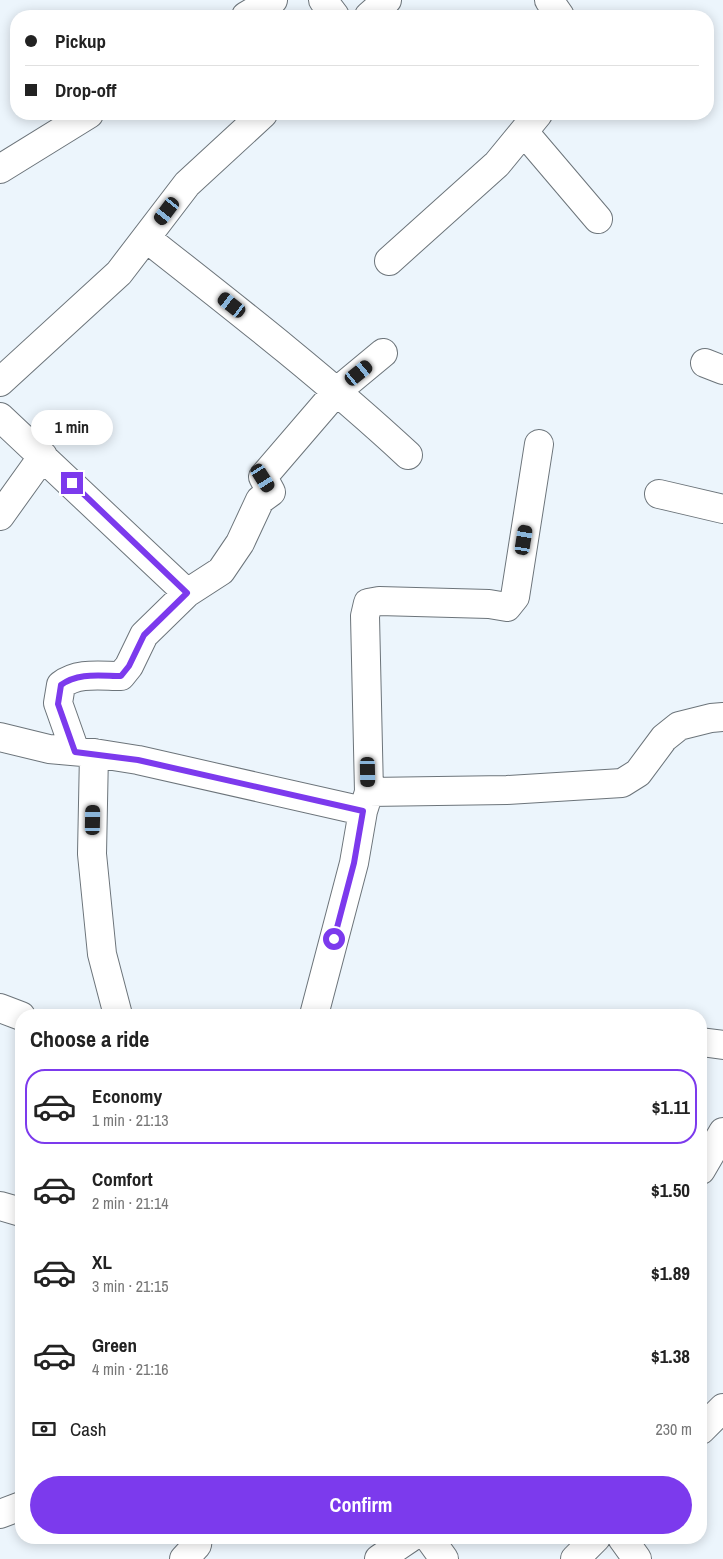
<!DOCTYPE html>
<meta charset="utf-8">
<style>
body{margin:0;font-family:"Archivo Narrow",sans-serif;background:#f6f6f6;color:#222;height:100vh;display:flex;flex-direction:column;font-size:19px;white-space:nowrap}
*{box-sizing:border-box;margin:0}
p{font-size:16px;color:#767676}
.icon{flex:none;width:28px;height:28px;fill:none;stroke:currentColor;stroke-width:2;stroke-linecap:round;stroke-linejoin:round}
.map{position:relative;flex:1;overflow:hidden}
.sheet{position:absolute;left:15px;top:1009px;width:692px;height:535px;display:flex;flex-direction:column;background:#fff;border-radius:20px;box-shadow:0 2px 12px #0003}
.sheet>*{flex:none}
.top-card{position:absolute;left:10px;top:10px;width:704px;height:110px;border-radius:20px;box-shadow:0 2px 12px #0003;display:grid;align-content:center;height:110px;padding:0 15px;background:#fff}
.end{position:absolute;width:22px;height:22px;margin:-11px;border:6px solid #7c3aed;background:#fff;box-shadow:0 0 0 2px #fff}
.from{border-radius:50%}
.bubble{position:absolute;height:35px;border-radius:18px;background:#fff;box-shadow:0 2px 12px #0003;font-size:16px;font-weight:700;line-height:35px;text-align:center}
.car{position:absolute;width:15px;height:30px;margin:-15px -8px;border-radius:6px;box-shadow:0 0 4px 1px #0007;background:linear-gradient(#222 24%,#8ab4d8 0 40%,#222 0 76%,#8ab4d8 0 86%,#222 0)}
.top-card b{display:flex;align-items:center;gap:18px;height:48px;font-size:19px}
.top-card b+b{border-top:1px solid #e0e0e0}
.top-card i{width:12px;height:12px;background:#222}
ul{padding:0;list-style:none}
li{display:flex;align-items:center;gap:15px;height:75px;margin:0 10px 8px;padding:0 5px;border:2px solid transparent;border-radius:20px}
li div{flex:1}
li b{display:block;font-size:19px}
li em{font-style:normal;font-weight:700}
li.current{border-color:#7c3aed}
li>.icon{width:45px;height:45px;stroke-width:1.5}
h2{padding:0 15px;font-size:22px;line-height:60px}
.pay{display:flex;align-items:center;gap:12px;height:55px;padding:0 15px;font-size:19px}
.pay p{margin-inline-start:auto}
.button{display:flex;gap:10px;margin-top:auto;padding:10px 15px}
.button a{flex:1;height:58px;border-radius:30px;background:#7c3aed;color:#fff;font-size:20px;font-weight:700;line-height:58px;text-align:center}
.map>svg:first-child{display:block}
</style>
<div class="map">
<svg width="723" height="1559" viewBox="0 0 723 1559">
<rect width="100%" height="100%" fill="#ecf5fc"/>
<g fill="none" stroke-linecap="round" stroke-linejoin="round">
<defs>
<path id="minor" d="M 323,0 L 335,16
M 549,0 L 560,16
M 246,16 L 273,0
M 369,16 L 387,0
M 524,132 L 598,219
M 0,169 L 89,114
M 146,238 C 235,308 325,378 408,455
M 389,261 L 497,164 L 538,114
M 705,363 L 723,370
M 0,382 L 119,273 L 187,184 L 263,114
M 0,417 L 187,593
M 659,494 L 723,509
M 0,516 L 43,456
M 0,737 L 49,749 L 94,753 L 138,760 L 363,811
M 75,751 L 58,703 L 61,685 C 78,672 100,676 121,676 L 129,666 L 144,635 L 187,593 L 221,571 L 240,543 L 260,500 L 271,492 L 263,477 L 336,392 L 383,353
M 94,753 L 92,854 L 102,954 L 118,1015
M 369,792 L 507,790 L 622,783 L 638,773 L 664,738 L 679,726 L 711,718 L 723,717
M 0,1008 L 21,1016
M 314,1015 L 354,863 L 363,811 L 369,792 L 365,616 L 368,603 L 379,601 L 489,604 L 507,607 L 515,597 L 539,444
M 701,1042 L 723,1045
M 701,1170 L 723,1132
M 0,1206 L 21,1212
M 701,1430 L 723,1408
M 0,1514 L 21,1506
M 429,1538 L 444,1559
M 622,1538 L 637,1559
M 184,1559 L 197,1545 L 198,1538
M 379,1559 L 410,1538
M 575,1559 L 596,1538"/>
</defs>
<use href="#minor" stroke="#6c747a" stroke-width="30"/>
<use href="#minor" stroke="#fff" stroke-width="28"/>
</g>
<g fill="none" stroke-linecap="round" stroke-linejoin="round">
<path stroke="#7c3aed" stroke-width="6" d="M 72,483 L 187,593 L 144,635 L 129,666 L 121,676 C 101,676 78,672 61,685 L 58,704 L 75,752 L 138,760 L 363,811 L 354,863 L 334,939"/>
</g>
</svg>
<i class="end from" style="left:334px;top:939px"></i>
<i class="end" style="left:72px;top:483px"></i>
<div class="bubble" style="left:31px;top:410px;width:82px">1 min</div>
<i class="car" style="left:167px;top:211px;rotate:217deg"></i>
<i class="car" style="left:232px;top:305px;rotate:308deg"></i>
<i class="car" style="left:359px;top:373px;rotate:51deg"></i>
<i class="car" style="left:263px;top:478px;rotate:148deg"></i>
<i class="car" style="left:524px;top:540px;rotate:9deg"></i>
<i class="car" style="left:368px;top:772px;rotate:179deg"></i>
<i class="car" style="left:93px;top:820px;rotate:1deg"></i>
<div class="top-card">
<b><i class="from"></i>Pickup</b>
<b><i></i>Drop-off</b>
</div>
<section class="sheet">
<h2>Choose a ride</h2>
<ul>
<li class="current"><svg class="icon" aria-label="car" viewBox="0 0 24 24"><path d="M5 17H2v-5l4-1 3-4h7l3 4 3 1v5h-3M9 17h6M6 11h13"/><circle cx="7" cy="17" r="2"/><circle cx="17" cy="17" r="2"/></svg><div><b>Economy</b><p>1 min · 21:13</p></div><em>$1.11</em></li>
<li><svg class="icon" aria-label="car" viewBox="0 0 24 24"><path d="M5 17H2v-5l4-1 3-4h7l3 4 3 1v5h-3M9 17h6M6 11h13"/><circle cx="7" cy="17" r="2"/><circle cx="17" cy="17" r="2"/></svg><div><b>Comfort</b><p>2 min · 21:14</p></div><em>$1.50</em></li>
<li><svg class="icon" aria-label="car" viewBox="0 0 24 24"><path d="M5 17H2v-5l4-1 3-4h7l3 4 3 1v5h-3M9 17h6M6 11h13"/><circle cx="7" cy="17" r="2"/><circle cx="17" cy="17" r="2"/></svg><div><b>XL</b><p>3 min · 21:15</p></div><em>$1.89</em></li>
<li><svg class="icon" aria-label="car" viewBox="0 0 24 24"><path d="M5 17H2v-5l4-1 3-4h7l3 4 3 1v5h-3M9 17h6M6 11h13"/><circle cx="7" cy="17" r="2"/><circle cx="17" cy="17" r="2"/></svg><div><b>Green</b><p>4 min · 21:16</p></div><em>$1.38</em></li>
</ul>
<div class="pay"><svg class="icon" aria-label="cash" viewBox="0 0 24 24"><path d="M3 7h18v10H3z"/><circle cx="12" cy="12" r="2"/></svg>Cash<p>230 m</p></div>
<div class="button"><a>Confirm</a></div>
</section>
</div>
